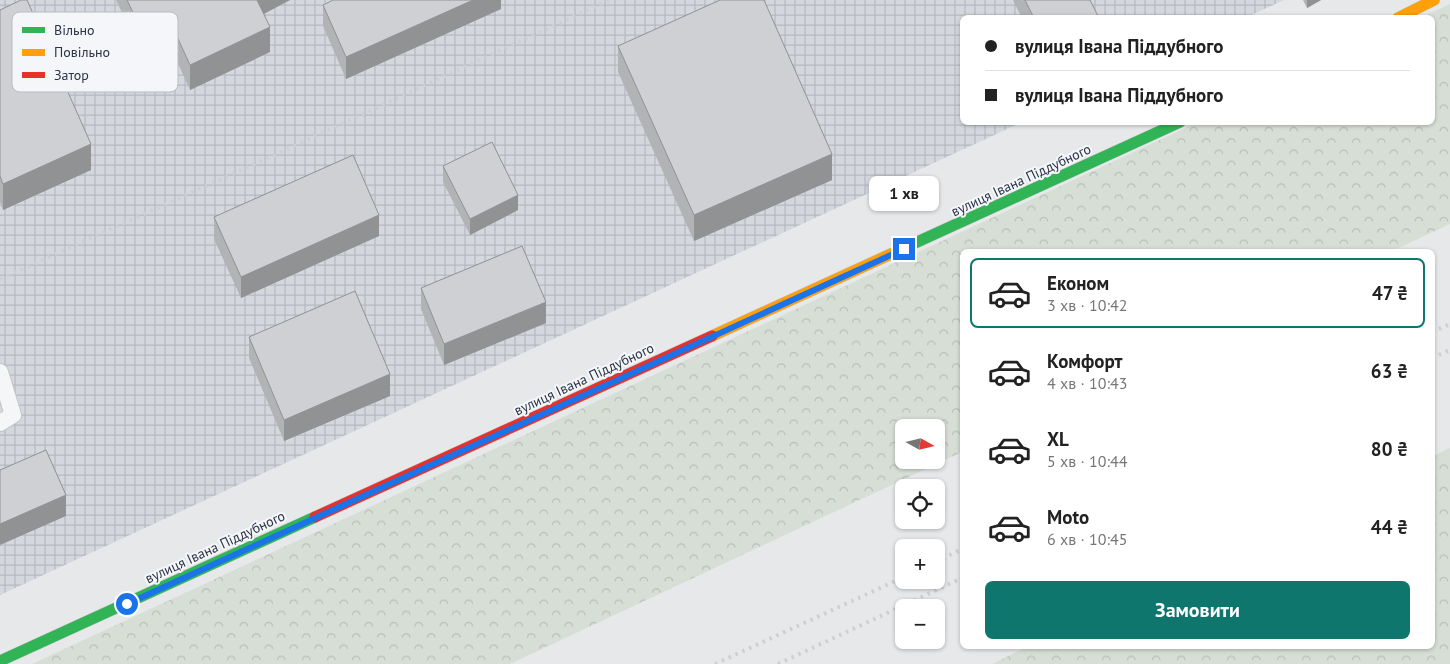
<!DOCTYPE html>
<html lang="uk">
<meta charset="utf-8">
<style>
body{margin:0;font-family:"PT Sans",sans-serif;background:#f6f6f6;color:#222;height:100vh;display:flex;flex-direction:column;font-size:19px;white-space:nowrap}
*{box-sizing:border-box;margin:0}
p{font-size:16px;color:#767676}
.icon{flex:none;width:28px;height:28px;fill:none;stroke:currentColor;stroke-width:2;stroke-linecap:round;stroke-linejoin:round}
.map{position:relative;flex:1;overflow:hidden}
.side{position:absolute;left:960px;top:249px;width:475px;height:400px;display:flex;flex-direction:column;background:#fff;border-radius:8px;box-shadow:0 1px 4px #0004}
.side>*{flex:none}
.banner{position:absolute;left:960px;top:15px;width:475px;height:110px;border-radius:8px;box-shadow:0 1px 4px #0004;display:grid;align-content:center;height:110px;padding:0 25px;background:#fff}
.needle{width:32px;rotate:98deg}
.controls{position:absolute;left:895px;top:419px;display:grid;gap:10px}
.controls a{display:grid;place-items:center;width:50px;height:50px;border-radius:8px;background:#fff;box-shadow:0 1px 4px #0004;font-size:25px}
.end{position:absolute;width:22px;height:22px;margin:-11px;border:6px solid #1a73e8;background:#fff;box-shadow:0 0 0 2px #fff}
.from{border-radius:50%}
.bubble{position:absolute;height:35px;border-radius:8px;background:#fff;box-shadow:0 1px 4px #0004;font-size:16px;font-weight:700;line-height:35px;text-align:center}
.banner b{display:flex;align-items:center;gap:18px;height:48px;font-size:19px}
.banner b+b{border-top:1px solid #e0e0e0}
.banner i{width:12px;height:12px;background:#222}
ul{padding:9px 0 0;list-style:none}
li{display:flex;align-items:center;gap:15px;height:70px;margin:0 10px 8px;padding:0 15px;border:2px solid transparent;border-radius:8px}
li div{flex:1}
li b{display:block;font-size:19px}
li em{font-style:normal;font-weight:700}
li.selected{border-color:#0f766e}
li>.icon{width:45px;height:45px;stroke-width:1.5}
.action{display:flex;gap:10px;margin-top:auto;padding:10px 25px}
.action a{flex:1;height:58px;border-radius:8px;background:#0f766e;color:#fff;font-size:20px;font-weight:700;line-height:58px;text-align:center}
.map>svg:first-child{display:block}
</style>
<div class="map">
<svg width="1450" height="664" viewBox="0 0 1450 664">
<defs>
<pattern id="industrial-grid" width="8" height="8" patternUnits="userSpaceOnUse" patternTransform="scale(1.25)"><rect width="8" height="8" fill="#d4d7dd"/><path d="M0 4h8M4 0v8" fill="none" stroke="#b6b9bf"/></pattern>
<pattern id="forest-crowns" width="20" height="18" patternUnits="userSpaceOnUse" patternTransform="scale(1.25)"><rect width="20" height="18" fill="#d6ded6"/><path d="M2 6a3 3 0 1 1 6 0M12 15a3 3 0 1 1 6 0" fill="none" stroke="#b8bfb9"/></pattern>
</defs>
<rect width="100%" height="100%" fill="#e6e8ea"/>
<path fill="url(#industrial-grid)" d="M 0,0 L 1284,0 L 1247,17 L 962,18 L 962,122 L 1020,123 L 0,595 Z"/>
<path fill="url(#forest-crowns)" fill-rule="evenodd" d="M 1450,4 L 1450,224 L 1392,251 L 962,251 L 962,452 L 510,664 L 32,664 L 1196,123 L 1432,122 L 1432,18 L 1422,17 ZM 904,428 L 936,428 L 936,460 L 904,460 Z
M 1450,448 L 1450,664 L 992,664 L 1029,646 L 1432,646 L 1433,456 Z"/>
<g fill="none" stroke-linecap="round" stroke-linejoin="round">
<defs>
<path id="lane" d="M 0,372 L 13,415 L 0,423"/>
<path id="fast" d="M 904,248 L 1180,122
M 0,661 L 315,517"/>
<path id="slow" d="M 1398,18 L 1434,0
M 712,336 L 904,248"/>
<path id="jam" d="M 315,517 L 712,336"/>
</defs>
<use href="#lane" stroke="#c4c6c8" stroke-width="18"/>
<use href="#fast" stroke="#c4c6c8" stroke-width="12"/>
<use href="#slow" stroke="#c4c6c8" stroke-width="12"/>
<use href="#jam" stroke="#c4c6c8" stroke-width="12"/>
<use href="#lane" stroke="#f5f6f7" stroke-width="16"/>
<use href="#fast" stroke="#30b455" stroke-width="11"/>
<use href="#slow" stroke="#ff9f0a" stroke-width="11"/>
<use href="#jam" stroke="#e5322d" stroke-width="11"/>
<path stroke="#cecfd2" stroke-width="4" stroke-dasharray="2.5 5" stroke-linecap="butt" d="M 0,279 L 281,152 L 609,0
M 1432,332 L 1450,324
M 1432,358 L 1450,350
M 936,562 L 962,549
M 715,664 L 904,577
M 778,664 L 962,578"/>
</g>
<path fill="#b1b3b5" d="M 116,0 L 290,0 L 264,14 L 270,52 L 190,90 L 175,57 L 149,70 Z
M 501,0 L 501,9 L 346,79 L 323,26 L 323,5 Z
M 1013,0 L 1090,0 L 1099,18 L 1022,18 Z
M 1303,0 L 1321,0 L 1307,8 Z
M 0,10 L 91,170 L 3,210 L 0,202 Z
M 618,46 L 832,180 L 694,241 L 618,72 Z
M 443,166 L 518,210 L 470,235 L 443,182 Z
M 214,217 L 379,236 L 241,298 L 214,239 Z
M 421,288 L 546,323 L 444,365 L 421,309 Z
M 249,337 L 390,396 L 284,441 L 249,358 Z"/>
<path fill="#909294" d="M 254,0 L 290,0 L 254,19 Z
M 473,0 L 501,0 L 501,9 L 346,79 L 346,57 Z
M 1307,0 L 1321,0 L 1307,8 Z
M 270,27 L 270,52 L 190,90 L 190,65 Z
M 175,32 L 175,57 L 149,70 L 149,45 Z
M 91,144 L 91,170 L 3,210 L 3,184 Z
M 832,154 L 832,180 L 694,241 L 694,215 Z
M 518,195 L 518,210 L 470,235 L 470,219 Z
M 379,215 L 379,236 L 241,298 L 241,277 Z
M 546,302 L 546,323 L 444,365 L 444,344 Z
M 390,374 L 390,396 L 284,441 L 284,420 Z
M 66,495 L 66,516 L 0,545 L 0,524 Z"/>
<path fill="#ced0d3" stroke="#909294" d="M 21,0 L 27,0 L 91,144 L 3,184 L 0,176 L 0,10 Z
M 127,0 L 257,0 L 270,27 L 190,65 L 175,32 L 149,45 Z
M 333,0 L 473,0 L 346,57 L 323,5 Z
M 720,0 L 764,0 L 832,154 L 694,215 L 618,46 Z
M 1025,0 L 1090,0 L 1099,18 L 1034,18 Z
M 492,142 L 518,195 L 470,219 L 443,166 Z
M 353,155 L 379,215 L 241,277 L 214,217 Z
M 522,246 L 546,302 L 444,344 L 421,288 Z
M 355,291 L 390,374 L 284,420 L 249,337 Z
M 46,450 L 66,495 L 0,524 L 0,470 Z"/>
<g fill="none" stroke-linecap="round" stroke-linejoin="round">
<path stroke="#1a73e8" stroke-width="6" d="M 127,604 L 904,249"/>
</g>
<g text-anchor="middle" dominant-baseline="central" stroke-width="4" stroke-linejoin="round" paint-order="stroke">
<g font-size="14" fill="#2b3445" stroke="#f4f6f9">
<text transform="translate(1021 180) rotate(-25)">вулиця Івана Піддубного</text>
<text transform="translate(584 379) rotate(-25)">вулиця Івана Піддубного</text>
<text transform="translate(215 547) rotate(-25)">вулиця Івана Піддубного</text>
</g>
</g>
<rect x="12" y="12" width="166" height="80" rx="8" fill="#f4f6f9" stroke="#b8bcc3" stroke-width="1"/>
<rect x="22" y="27" width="23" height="6" fill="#30b455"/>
<rect x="22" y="49" width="23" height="7" fill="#ff9f0a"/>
<rect x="22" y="72" width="23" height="6" fill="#e5322d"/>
<g font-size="14" fill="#2b3445">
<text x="54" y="35">Вільно</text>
<text x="54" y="57">Повільно</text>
<text x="54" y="80">Затор</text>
</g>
</svg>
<div class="controls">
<a><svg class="needle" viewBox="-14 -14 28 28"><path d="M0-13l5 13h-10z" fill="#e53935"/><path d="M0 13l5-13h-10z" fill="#767676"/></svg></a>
<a><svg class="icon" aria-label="locate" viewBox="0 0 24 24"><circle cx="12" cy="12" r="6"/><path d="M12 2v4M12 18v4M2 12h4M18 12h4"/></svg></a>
<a>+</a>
<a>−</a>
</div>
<i class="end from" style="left:127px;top:604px"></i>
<i class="end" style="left:904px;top:249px"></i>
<div class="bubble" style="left:869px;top:176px;width:70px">1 хв</div>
<div class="banner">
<b><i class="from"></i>вулиця Івана Піддубного</b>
<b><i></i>вулиця Івана Піддубного</b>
</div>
<section class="side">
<ul>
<li class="selected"><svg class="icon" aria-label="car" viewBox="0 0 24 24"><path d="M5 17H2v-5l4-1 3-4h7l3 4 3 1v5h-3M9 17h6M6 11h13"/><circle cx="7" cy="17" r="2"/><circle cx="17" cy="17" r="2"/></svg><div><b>Економ</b><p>3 хв · 10:42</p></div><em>47 ₴</em></li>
<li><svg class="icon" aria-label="car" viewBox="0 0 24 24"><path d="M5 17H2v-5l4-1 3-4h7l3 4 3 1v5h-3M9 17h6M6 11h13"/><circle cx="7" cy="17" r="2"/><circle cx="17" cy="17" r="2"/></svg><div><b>Комфорт</b><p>4 хв · 10:43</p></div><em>63 ₴</em></li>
<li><svg class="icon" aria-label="car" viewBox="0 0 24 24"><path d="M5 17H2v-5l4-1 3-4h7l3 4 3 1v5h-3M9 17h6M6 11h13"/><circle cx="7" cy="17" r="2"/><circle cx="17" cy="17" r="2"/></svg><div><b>XL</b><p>5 хв · 10:44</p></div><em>80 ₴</em></li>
<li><svg class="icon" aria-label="car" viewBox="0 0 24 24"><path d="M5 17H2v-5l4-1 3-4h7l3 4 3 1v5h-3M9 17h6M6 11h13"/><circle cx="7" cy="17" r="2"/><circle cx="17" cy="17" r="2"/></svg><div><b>Moto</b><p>6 хв · 10:45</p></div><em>44 ₴</em></li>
</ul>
<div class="action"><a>Замовити</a></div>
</section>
</div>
